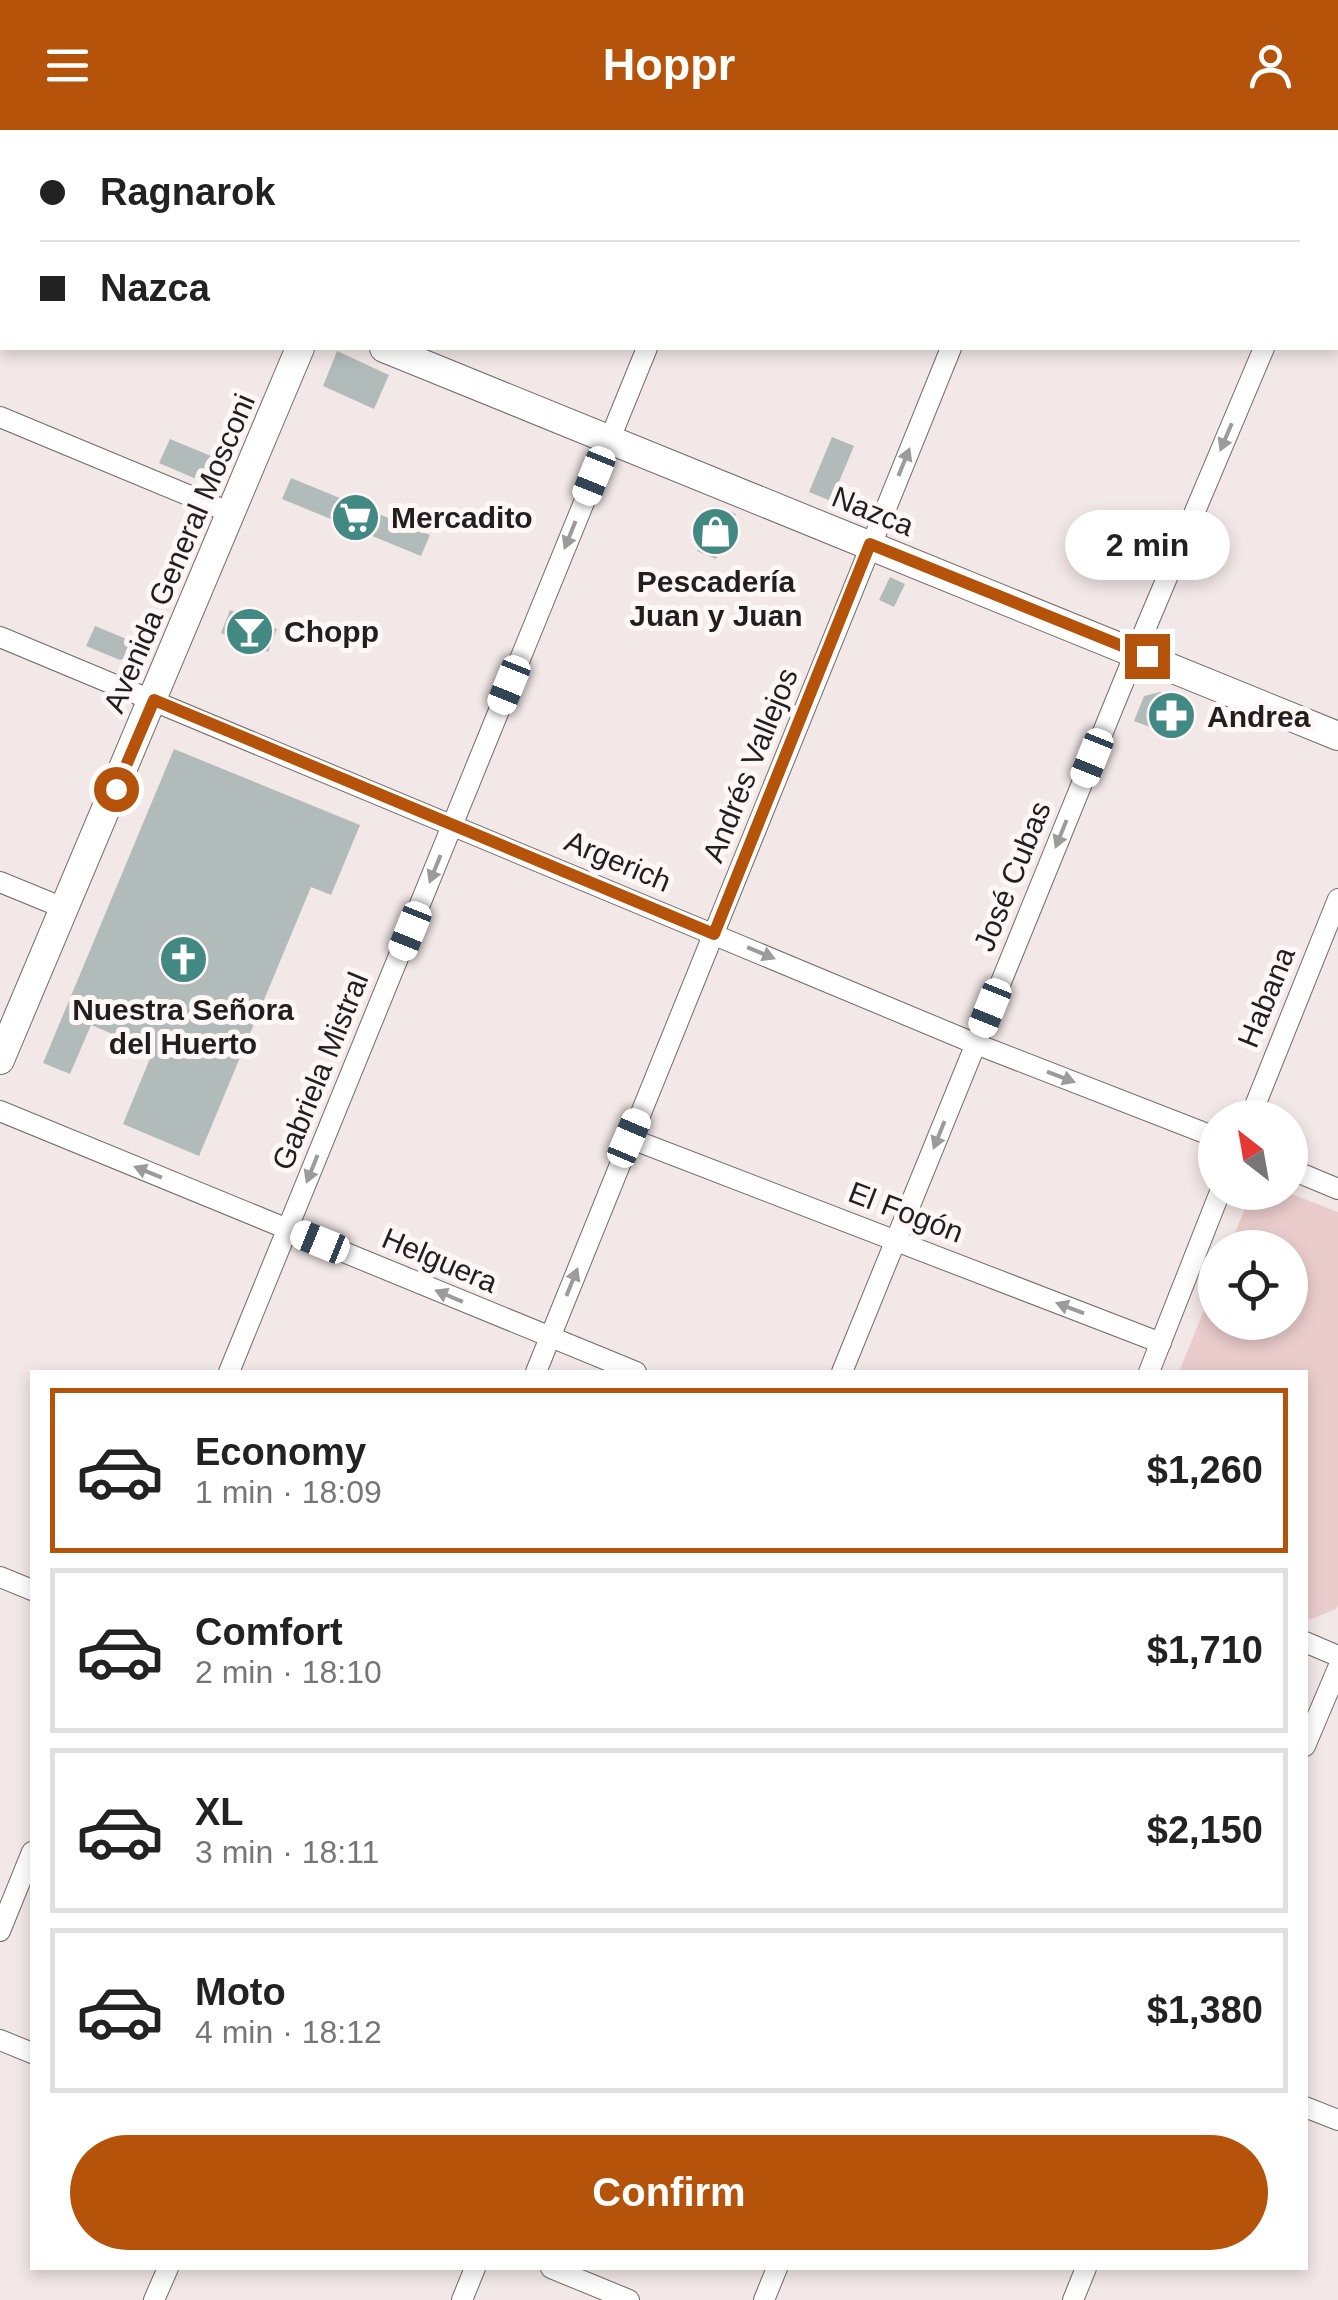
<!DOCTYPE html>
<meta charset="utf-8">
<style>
body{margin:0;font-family:Helvetica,sans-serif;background:#f6f6f6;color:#222;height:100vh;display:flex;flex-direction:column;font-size:38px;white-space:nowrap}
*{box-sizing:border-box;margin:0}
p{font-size:32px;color:#767676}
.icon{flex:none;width:55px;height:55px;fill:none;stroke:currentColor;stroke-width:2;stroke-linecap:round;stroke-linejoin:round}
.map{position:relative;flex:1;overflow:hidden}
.drawer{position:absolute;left:30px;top:1240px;width:1278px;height:900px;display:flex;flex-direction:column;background:#fff;border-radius:0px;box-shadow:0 5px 15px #0003}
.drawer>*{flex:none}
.top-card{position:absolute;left:0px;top:0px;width:1340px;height:220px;box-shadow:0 5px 15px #0003;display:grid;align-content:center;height:220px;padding:0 40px;background:#fff}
.needle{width:65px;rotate:329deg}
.controls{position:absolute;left:1198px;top:970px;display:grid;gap:20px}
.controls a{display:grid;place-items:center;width:110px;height:110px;border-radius:50%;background:#fff;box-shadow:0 5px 15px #0003;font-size:50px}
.end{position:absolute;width:45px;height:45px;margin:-22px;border:12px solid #b45309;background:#fff;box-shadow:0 0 0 5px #fff}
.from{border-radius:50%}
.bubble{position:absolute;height:70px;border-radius:35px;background:#fff;box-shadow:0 5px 15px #0003;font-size:32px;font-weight:800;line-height:70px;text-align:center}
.car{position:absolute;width:30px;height:60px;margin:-30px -15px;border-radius:12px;box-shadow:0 0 8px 2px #0007;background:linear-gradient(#fff 24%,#345 0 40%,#fff 0 76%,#345 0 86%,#fff 0)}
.top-card b{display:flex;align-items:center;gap:35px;height:95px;font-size:38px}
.top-card b+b{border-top:2px solid #e0e0e0}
.top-card i{width:25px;height:25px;background:#222}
ul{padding:18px 0 0;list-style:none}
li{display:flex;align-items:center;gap:30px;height:165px;margin:0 20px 15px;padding:0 20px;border:5px solid #e0e0e0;border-radius:0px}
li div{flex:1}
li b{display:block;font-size:38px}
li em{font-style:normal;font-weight:800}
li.selected{border-color:#b45309}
li>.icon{width:90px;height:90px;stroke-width:1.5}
.action{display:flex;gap:20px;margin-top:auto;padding:20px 40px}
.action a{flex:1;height:115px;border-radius:60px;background:#b45309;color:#fff;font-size:40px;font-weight:800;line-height:115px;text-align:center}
header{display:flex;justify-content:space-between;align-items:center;height:130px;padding:0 40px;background:#b45309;color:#fff;font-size:45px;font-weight:800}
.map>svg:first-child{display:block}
</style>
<header><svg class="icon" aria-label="menu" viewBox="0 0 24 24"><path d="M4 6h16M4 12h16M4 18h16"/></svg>Hoppr<svg class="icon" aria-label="person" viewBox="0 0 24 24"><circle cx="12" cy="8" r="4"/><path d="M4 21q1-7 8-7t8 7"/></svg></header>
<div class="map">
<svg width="1338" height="2170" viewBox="0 0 1338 2170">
<rect width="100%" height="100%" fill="#f3e8e8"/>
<path fill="#eacccc" d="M 1264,1062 L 1289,1063 L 1338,1082 L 1338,1474 L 1336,1479 L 1311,1489 L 1305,1487 L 1305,1242 L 1179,1242 L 1215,1153 L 1215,1192 L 1290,1192 L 1290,1118 L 1229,1117 L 1249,1069 Z"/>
<path fill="#b1bcba" d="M 337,221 L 389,245 L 374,279 L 323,256 Z
M 832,307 L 854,316 L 831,371 L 809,362 Z
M 170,309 L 216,328 L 208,346 L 194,348 L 159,333 Z
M 291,348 L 430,405 L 421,426 L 282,369 Z
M 717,376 L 736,384 L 716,429 L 697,421 Z
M 890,447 L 905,454 L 894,477 L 879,470 Z
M 230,480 L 277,499 L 268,522 L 221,503 Z
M 95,496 L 136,513 L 129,527 L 120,530 L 86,516 Z
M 1160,562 L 1188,573 L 1174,606 L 1134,591 L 1144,566 Z
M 174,619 L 360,695 L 331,765 L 311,757 L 199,1026 L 123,994 L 153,921 L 91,895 L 70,944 L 43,933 Z"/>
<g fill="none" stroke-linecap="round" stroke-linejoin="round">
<defs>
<path id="street" d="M 828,0 L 834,2
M 12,2 L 13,0
M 735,2 L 736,0
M 1040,2 L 1041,0
M 0,32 L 2,26
M 1338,45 L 1338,44
M 0,287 L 231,383
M 0,507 L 976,914 L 1215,1007
M 0,752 L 66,779
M 0,981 L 636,1242
M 1250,988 L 1338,769
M 629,1008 L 1161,1213
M 1290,1039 L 1338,1059
M 229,1242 L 647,218
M 536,1242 L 951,218
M 842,1242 L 1136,521 L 1264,218
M 1149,1242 L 1220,1062
M 0,1447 L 32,1460
M 1305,1512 L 1338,1526
M 1305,1616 L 1338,1538
M 0,1801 L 32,1722
M 0,1910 L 32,1923
M 1305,1977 L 1338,1990
M 551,2138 L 629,2170
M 154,2170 L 168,2138
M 462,2170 L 475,2138
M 764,2170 L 777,2138
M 1073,2170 L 1086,2138"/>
<path id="secondary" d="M 389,2 L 390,0
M 0,59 L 2,60
M 384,218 C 701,350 1021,474 1338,606
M 0,930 L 300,218"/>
</defs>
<use href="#street" stroke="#736a6a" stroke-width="22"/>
<use href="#secondary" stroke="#736a6a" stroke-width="30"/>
<use href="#street" stroke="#fff" stroke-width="20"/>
<use href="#secondary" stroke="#fff" stroke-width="28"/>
</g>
<defs><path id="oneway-solid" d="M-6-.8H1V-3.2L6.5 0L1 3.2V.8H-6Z" transform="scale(2.5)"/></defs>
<g fill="#9c9a9a">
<use href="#oneway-solid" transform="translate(1226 307) rotate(113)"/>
<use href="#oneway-solid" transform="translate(904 332) rotate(-68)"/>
<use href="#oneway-solid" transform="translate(570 405) rotate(112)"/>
<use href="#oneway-solid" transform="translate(1061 704) rotate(112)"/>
<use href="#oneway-solid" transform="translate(435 739) rotate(112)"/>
<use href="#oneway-solid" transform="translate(761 823) rotate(23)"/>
<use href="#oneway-solid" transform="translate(1061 947) rotate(21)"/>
<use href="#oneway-solid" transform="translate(939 1005) rotate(112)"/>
<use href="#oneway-solid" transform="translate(312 1039) rotate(112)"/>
<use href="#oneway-solid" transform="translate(148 1042) rotate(-158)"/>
<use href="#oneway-solid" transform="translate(572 1152) rotate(-68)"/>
<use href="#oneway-solid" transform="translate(449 1166) rotate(-157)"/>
<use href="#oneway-solid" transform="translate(1070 1178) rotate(-159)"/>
</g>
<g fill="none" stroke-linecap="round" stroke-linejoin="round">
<path stroke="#b45309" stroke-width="12" d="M 116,659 L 154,570 L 714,804 L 870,414 L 1147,526"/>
</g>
<defs>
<symbol id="supermarket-disc" viewBox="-11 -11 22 22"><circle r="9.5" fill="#438983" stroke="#fff6f6"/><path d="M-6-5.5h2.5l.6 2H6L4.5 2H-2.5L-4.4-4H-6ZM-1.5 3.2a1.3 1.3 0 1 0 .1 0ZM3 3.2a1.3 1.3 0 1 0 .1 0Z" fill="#fff"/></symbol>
<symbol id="shop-disc" viewBox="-11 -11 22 22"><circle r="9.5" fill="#438983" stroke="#fff6f6"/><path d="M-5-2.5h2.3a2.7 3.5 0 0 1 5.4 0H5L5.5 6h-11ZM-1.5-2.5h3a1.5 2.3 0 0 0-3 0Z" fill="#fff"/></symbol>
<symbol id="bar-disc" viewBox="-11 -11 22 22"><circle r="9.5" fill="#438983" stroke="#fff6f6"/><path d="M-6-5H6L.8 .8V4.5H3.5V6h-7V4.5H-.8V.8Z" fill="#fff"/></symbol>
<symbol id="pharmacy-disc" viewBox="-11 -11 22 22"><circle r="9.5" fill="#438983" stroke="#fff6f6"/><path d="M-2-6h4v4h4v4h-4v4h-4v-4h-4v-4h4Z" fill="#fff"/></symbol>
<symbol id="church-disc" viewBox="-11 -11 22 22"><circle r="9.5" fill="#438983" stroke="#fff6f6"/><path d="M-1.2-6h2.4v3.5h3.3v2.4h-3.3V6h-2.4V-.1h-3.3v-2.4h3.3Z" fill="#fff"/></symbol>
</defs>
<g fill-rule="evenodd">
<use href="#supermarket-disc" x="328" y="360" width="55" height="55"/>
<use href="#shop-disc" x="688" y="374" width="55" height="55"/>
<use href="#bar-disc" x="222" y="474" width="55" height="55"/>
<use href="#pharmacy-disc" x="1144" y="558" width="55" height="55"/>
<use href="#church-disc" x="156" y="802" width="55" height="55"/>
</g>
<g text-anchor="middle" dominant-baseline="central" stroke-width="10" stroke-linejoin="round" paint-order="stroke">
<g font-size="30" fill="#221e1e" stroke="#fff6f6">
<text transform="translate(873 381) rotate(22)">Nazca</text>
<text transform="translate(179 423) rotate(-67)">Avenida General Mosconi</text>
<text transform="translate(750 635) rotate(-68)">Andrés Vallejos</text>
<text transform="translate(618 731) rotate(23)">Argerich</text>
<text transform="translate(1012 746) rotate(-68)">José Cubas</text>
<text transform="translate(1266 867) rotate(-68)">Habana</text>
<text transform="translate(320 941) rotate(-68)">Gabriela Mistral</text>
<text transform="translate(906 1082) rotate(21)">El Fogón</text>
<text transform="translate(440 1130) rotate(23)">Helguera</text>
</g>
<g font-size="30" font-weight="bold" fill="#221e1e" stroke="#fff6f6" text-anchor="start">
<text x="391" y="387">Mercadito</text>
<text x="716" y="451" text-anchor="middle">Pescadería<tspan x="716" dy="34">Juan y Juan</tspan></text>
<text x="284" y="501">Chopp</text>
<text x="1207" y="586">Andrea</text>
<text x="183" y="879" text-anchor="middle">Nuestra Señora<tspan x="183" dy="34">del Huerto</tspan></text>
</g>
</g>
</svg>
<div class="controls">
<a><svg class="needle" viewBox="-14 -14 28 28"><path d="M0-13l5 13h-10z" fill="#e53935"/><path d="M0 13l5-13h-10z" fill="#767676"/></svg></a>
<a><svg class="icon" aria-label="locate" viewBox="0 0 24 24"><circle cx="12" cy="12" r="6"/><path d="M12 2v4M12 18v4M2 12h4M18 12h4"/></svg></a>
</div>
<i class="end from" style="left:116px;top:659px"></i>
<i class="end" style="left:1147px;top:526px"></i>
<div class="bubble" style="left:1065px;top:380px;width:165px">2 min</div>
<i class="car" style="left:594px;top:346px;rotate:202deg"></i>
<i class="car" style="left:509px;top:555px;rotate:202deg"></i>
<i class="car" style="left:1092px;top:628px;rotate:202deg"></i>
<i class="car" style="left:410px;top:801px;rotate:202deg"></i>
<i class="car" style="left:990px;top:878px;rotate:202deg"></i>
<i class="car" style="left:629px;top:1008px;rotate:23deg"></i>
<i class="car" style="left:320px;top:1112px;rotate:292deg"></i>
<div class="top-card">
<b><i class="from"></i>Ragnarok</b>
<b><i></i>Nazca</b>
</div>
<section class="drawer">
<ul>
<li class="selected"><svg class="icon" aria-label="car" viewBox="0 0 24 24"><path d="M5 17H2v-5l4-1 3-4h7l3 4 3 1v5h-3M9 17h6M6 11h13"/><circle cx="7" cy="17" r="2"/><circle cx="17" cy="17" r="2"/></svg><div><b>Economy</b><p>1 min · 18:09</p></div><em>$1,260</em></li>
<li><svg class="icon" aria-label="car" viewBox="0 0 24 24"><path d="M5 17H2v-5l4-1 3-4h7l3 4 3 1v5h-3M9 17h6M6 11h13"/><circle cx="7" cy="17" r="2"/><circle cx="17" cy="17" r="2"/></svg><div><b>Comfort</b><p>2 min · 18:10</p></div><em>$1,710</em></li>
<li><svg class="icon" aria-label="car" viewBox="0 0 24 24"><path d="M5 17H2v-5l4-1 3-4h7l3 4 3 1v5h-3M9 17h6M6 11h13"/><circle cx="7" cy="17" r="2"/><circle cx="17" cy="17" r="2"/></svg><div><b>XL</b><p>3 min · 18:11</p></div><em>$2,150</em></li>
<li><svg class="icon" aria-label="car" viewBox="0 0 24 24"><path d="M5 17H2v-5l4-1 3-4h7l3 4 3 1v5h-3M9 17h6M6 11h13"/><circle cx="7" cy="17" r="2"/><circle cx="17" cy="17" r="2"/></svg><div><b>Moto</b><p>4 min · 18:12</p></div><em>$1,380</em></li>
</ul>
<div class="action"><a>Confirm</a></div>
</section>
</div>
